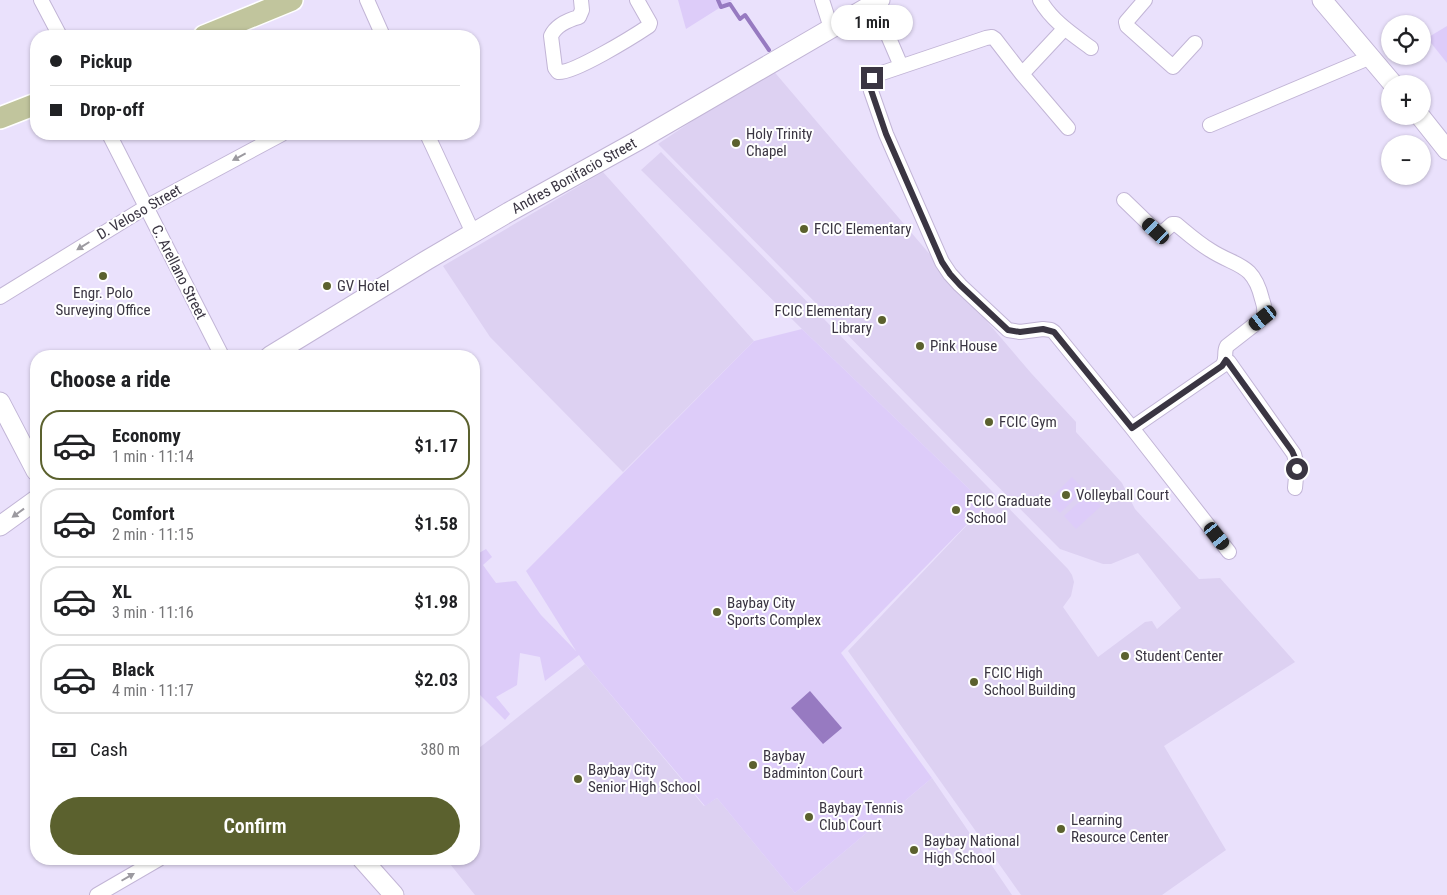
<!DOCTYPE html>
<meta charset="utf-8">
<style>
body{margin:0;font-family:"Roboto Condensed",sans-serif;background:#f2f2f2;color:#202124;height:100vh;display:flex;flex-direction:column;font-size:19px;white-space:nowrap}
*{box-sizing:border-box;margin:0}
p{font-size:16px;color:#757577}
.icon{flex:none;width:28px;height:28px;fill:none;stroke:currentColor;stroke-width:2;stroke-linecap:round;stroke-linejoin:round}
.map{position:relative;flex:1;overflow:hidden}
.panel{position:absolute;left:30px;top:350px;width:450px;height:515px;display:flex;flex-direction:column;background:#fff;border-radius:20px;box-shadow:0 1px 4px #0004}
.panel>*{flex:none}
.top-card{position:absolute;left:30px;top:30px;width:450px;height:110px;border-radius:20px;box-shadow:0 1px 4px #0004;display:grid;align-content:center;height:110px;padding:0 20px;background:#fff}
.tools{position:absolute;left:1381px;top:15px;display:grid;gap:10px}
.tools a{display:grid;place-items:center;width:50px;height:50px;border-radius:50%;background:#fff;box-shadow:0 1px 4px #0004;font-size:25px}
.end{position:absolute;width:22px;height:22px;margin:-11px;border:6px solid #3a3542;background:#fff;box-shadow:0 0 0 2px #fff}
.from{border-radius:50%}
.bubble{position:absolute;height:35px;border-radius:18px;background:#fff;box-shadow:0 1px 4px #0004;font-size:16px;font-weight:600;line-height:35px;text-align:center}
.car{position:absolute;width:15px;height:30px;margin:-15px -8px;border-radius:6px;box-shadow:0 0 4px 1px #0007;background:linear-gradient(#222 24%,#8ab4d8 0 40%,#222 0 76%,#8ab4d8 0 86%,#222 0)}
.top-card b{display:flex;align-items:center;gap:18px;height:48px;font-size:19px}
.top-card b+b{border-top:1px solid #e0e0e0}
.top-card i{width:12px;height:12px;background:#202124}
ul{padding:0;list-style:none}
li{display:flex;align-items:center;gap:15px;height:70px;margin:0 10px 8px;padding:0 10px;border:2px solid #e0e0e0;border-radius:20px}
li div{flex:1}
li b{display:block;font-size:19px}
li em{font-style:normal;font-weight:600}
li.on{border-color:#5b612e}
li>.icon{width:45px;height:45px;stroke-width:1.5}
h2{padding:0 20px;font-size:22px;line-height:60px}
.pay{display:flex;align-items:center;gap:12px;height:55px;padding:0 20px;font-size:19px}
.pay p{margin-inline-start:auto}
.primary-button{display:flex;gap:10px;margin-top:auto;padding:10px 20px}
.primary-button a{flex:1;height:58px;border-radius:30px;background:#5b612e;color:#fff;font-size:20px;font-weight:600;line-height:58px;text-align:center}
.map>svg:first-child{display:block}
</style>
<div class="map">
<svg width="1447" height="895" viewBox="0 0 1447 895">
<rect width="100%" height="100%" fill="#eae1fc"/>
<path fill="#ddd1f2" d="M 771,68 L 1031,373 L 1076,422 L 1076,432 L 1122,483 L 1135,509 L 1199,579 L 1220,578 L 1295,662 L 1164,746 L 1226,850 L 1162,895 L 1021,895 L 848,651 L 986,505 L 802,329 L 641,170 L 661,152 L 1068,569 L 1072,575 L 1074,582 L 1071,596 L 1063,607 L 1098,657 L 1145,622 L 1152,621 L 1157,629 L 1181,608 L 1138,553 L 1111,564 L 1103,564 L 1060,549 L 658,144 Z
M 603,172 L 754,341 L 623,472 L 490,337 L 443,266 Z
M 585,664 L 704,806 L 717,798 L 795,893 L 932,778 L 1012,895 L 475,895 L 446,859 L 474,859 L 474,752 Z"/>
<path fill="#ddccf9" d="M 678,0 L 732,0 L 686,29 Z
M 1447,26 L 1447,63 L 1427,38 Z
M 802,329 L 986,505 L 841,653 L 932,778 L 795,893 L 717,798 L 705,806 L 585,664 L 579,655 L 545,681 L 540,657 L 520,653 L 517,685 L 496,697 L 510,714 L 505,720 L 474,689 L 474,556 L 486,549 L 492,557 L 483,565 L 496,583 L 516,581 L 541,615 L 576,651 L 526,571 L 754,341 Z
M 1072,477 L 1084,490 L 1060,513 L 1048,501 Z
M 1089,493 L 1101,506 L 1076,529 L 1064,516 Z"/>
<path fill="#977ac1" d="M 810,691 L 842,728 L 823,744 L 791,708 Z"/>
<g fill="none" stroke-linecap="round" stroke-linejoin="round">
<path stroke="#977ac1" stroke-width="4" d="M 718,0 L 721,7 L 730,4 L 740,19 L 745,15 L 769,50"/>
<defs>
<path id="street" d="M 41,0 L 60,36
M 367,0 L 383,36
M 581,0 L 582,10 L 579,17 C 568,20 556,25 551,36 L 555,68 L 558,72 C 573,74 634,36 649,26 L 650,23 L 637,0
M 822,0 L 831,28
M 1040,0 C 1052,21 1072,34 1091,48
M 1145,0 L 1126,22 L 1127,26 L 1173,67 L 1195,43
M 874,3 L 901,66
M 1022,74 L 1065,28
M 1210,125 L 1371,57
M 1068,128 L 1022,74 L 995,39 L 992,37 L 986,38 L 876,75 C 870,79 869,84 871,91 L 886,134 L 942,262 L 950,274 L 960,285 L 1008,330 L 1020,332 L 1043,329 L 1051,330 L 1054,332 L 1132,428 L 1229,552
M 109,134 L 222,356
M 427,134 L 473,233
M 1124,200 L 1156,231 L 1163,232 L 1172,224 L 1176,224 C 1187,233 1198,243 1210,250 C 1236,267 1253,262 1262,299 C 1264,305 1266,311 1263,318 L 1227,346 C 1223,353 1228,359 1222,366 L 1132,428
M 0,297 L 146,207 L 282,134
M 1226,360 L 1229,362 L 1294,454 L 1297,466 L 1295,488
M 97,895 L 159,859"/>
<path id="secondary" d="M 1322,0 L 1393,84
M 1420,116 L 1447,150
M 270,356 L 427,260 L 509,212 L 639,140 L 880,0
M 0,402 L 36,471
M 0,526 L 36,500
M 362,859 L 394,895"/>
<path id="primary" d="M 204,36 L 292,0
M 0,118 L 36,104"/>
</defs>
<use href="#street" stroke="#c2b5d6" stroke-width="16"/>
<use href="#secondary" stroke="#c2b5d6" stroke-width="21"/>
<use href="#primary" stroke="#fff" stroke-width="24"/>
<use href="#street" stroke="#fff" stroke-width="14"/>
<use href="#secondary" stroke="#fff" stroke-width="19"/>
<use href="#primary" stroke="#c1c59d" stroke-width="21"/>
</g>
<defs><path id="oneway-solid" d="M-6-.8H1V-3.2L6.5 0L1 3.2V.8H-6Z" transform="scale(1.25)"/></defs>
<g fill="#9c9aa0">
<use href="#oneway-solid" transform="translate(239 157) rotate(152)"/>
<use href="#oneway-solid" transform="translate(83 246) rotate(148)"/>
<use href="#oneway-solid" transform="translate(18 513) rotate(144)"/>
<use href="#oneway-solid" transform="translate(128 877) rotate(-30)"/>
</g>
<g fill="none" stroke-linecap="round" stroke-linejoin="round">
<path stroke="#3a3542" stroke-width="6" d="M 872,78 L 870,87 L 886,134 L 942,262 L 950,274 L 960,285 L 1008,330 L 1020,332 L 1043,329 L 1054,332 L 1132,428 L 1222,366 L 1226,360 L 1227,361 L 1292,451 L 1296,460 L 1297,469"/>
</g>
<g fill="#5b612e" stroke="#fff" stroke-width="2">
<circle cx="736" cy="143" r="5"/>
<circle cx="804" cy="229" r="5"/>
<circle cx="103" cy="276" r="5"/>
<circle cx="327" cy="286" r="5"/>
<circle cx="882" cy="320" r="5"/>
<circle cx="920" cy="346" r="5"/>
<circle cx="989" cy="422" r="5"/>
<circle cx="1066" cy="495" r="5"/>
<circle cx="956" cy="510" r="5"/>
<circle cx="717" cy="612" r="5"/>
<circle cx="1125" cy="656" r="5"/>
<circle cx="974" cy="682" r="5"/>
<circle cx="753" cy="765" r="5"/>
<circle cx="578" cy="779" r="5"/>
<circle cx="809" cy="817" r="5"/>
<circle cx="1061" cy="829" r="5"/>
<circle cx="914" cy="850" r="5"/>
</g>
<g text-anchor="middle" dominant-baseline="central" stroke-width="4" stroke-linejoin="round" paint-order="stroke">
<g font-size="15" fill="#3a3542" stroke="#fff" text-anchor="start">
<text x="746" y="134">Holy Trinity<tspan x="746" dy="17">Chapel</tspan></text>
<text x="814" y="229">FCIC Elementary</text>
<text x="337" y="286">GV Hotel</text>
<text x="103" y="293" text-anchor="middle">Engr. Polo<tspan x="103" dy="17">Surveying Office</tspan></text>
<text x="872" y="311" text-anchor="end">FCIC Elementary<tspan x="872" dy="17">Library</tspan></text>
<text x="930" y="346">Pink House</text>
<text x="999" y="422">FCIC Gym</text>
<text x="1076" y="495">Volleyball Court</text>
<text x="966" y="501">FCIC Graduate<tspan x="966" dy="17">School</tspan></text>
<text x="727" y="603">Baybay City<tspan x="727" dy="17">Sports Complex</tspan></text>
<text x="1135" y="656">Student Center</text>
<text x="984" y="673">FCIC High<tspan x="984" dy="17">School Building</tspan></text>
<text x="763" y="756">Baybay<tspan x="763" dy="17">Badminton Court</tspan></text>
<text x="588" y="770">Baybay City<tspan x="588" dy="17">Senior High School</tspan></text>
<text x="819" y="808">Baybay Tennis<tspan x="819" dy="17">Club Court</tspan></text>
<text x="1071" y="820">Learning<tspan x="1071" dy="17">Resource Center</tspan></text>
<text x="924" y="841">Baybay National<tspan x="924" dy="17">High School</tspan></text>
</g>
<g font-size="15" fill="#3a3542" stroke="#fff">
<text transform="translate(574 176) rotate(-29)">Andres Bonifacio Street</text>
<text transform="translate(139 212) rotate(-30)">D. Veloso Street</text>
<text transform="translate(179 272) rotate(63)">C. Arellano Street</text>
</g>
</g>
</svg>
<div class="tools">
<a><svg class="icon" aria-label="locate" viewBox="0 0 24 24"><circle cx="12" cy="12" r="6"/><path d="M12 2v4M12 18v4M2 12h4M18 12h4"/></svg></a>
<a>+</a>
<a>−</a>
</div>
<i class="end from" style="left:1297px;top:469px"></i>
<i class="end" style="left:872px;top:78px"></i>
<div class="bubble" style="left:831px;top:5px;width:82px">1 min</div>
<i class="car" style="left:1156px;top:231px;rotate:313deg"></i>
<i class="car" style="left:1263px;top:318px;rotate:232deg"></i>
<i class="car" style="left:1217px;top:536px;rotate:142deg"></i>
<div class="top-card">
<b><i class="from"></i>Pickup</b>
<b><i></i>Drop-off</b>
</div>
<section class="panel">
<h2>Choose a ride</h2>
<ul>
<li class="on"><svg class="icon" aria-label="car" viewBox="0 0 24 24"><path d="M5 17H2v-5l4-1 3-4h7l3 4 3 1v5h-3M9 17h6M6 11h13"/><circle cx="7" cy="17" r="2"/><circle cx="17" cy="17" r="2"/></svg><div><b>Economy</b><p>1 min · 11:14</p></div><em>$1.17</em></li>
<li><svg class="icon" aria-label="car" viewBox="0 0 24 24"><path d="M5 17H2v-5l4-1 3-4h7l3 4 3 1v5h-3M9 17h6M6 11h13"/><circle cx="7" cy="17" r="2"/><circle cx="17" cy="17" r="2"/></svg><div><b>Comfort</b><p>2 min · 11:15</p></div><em>$1.58</em></li>
<li><svg class="icon" aria-label="car" viewBox="0 0 24 24"><path d="M5 17H2v-5l4-1 3-4h7l3 4 3 1v5h-3M9 17h6M6 11h13"/><circle cx="7" cy="17" r="2"/><circle cx="17" cy="17" r="2"/></svg><div><b>XL</b><p>3 min · 11:16</p></div><em>$1.98</em></li>
<li><svg class="icon" aria-label="car" viewBox="0 0 24 24"><path d="M5 17H2v-5l4-1 3-4h7l3 4 3 1v5h-3M9 17h6M6 11h13"/><circle cx="7" cy="17" r="2"/><circle cx="17" cy="17" r="2"/></svg><div><b>Black</b><p>4 min · 11:17</p></div><em>$2.03</em></li>
</ul>
<div class="pay"><svg class="icon" aria-label="cash" viewBox="0 0 24 24"><path d="M3 7h18v10H3z"/><circle cx="12" cy="12" r="2"/></svg>Cash<p>380 m</p></div>
<div class="primary-button"><a>Confirm</a></div>
</section>
</div>
